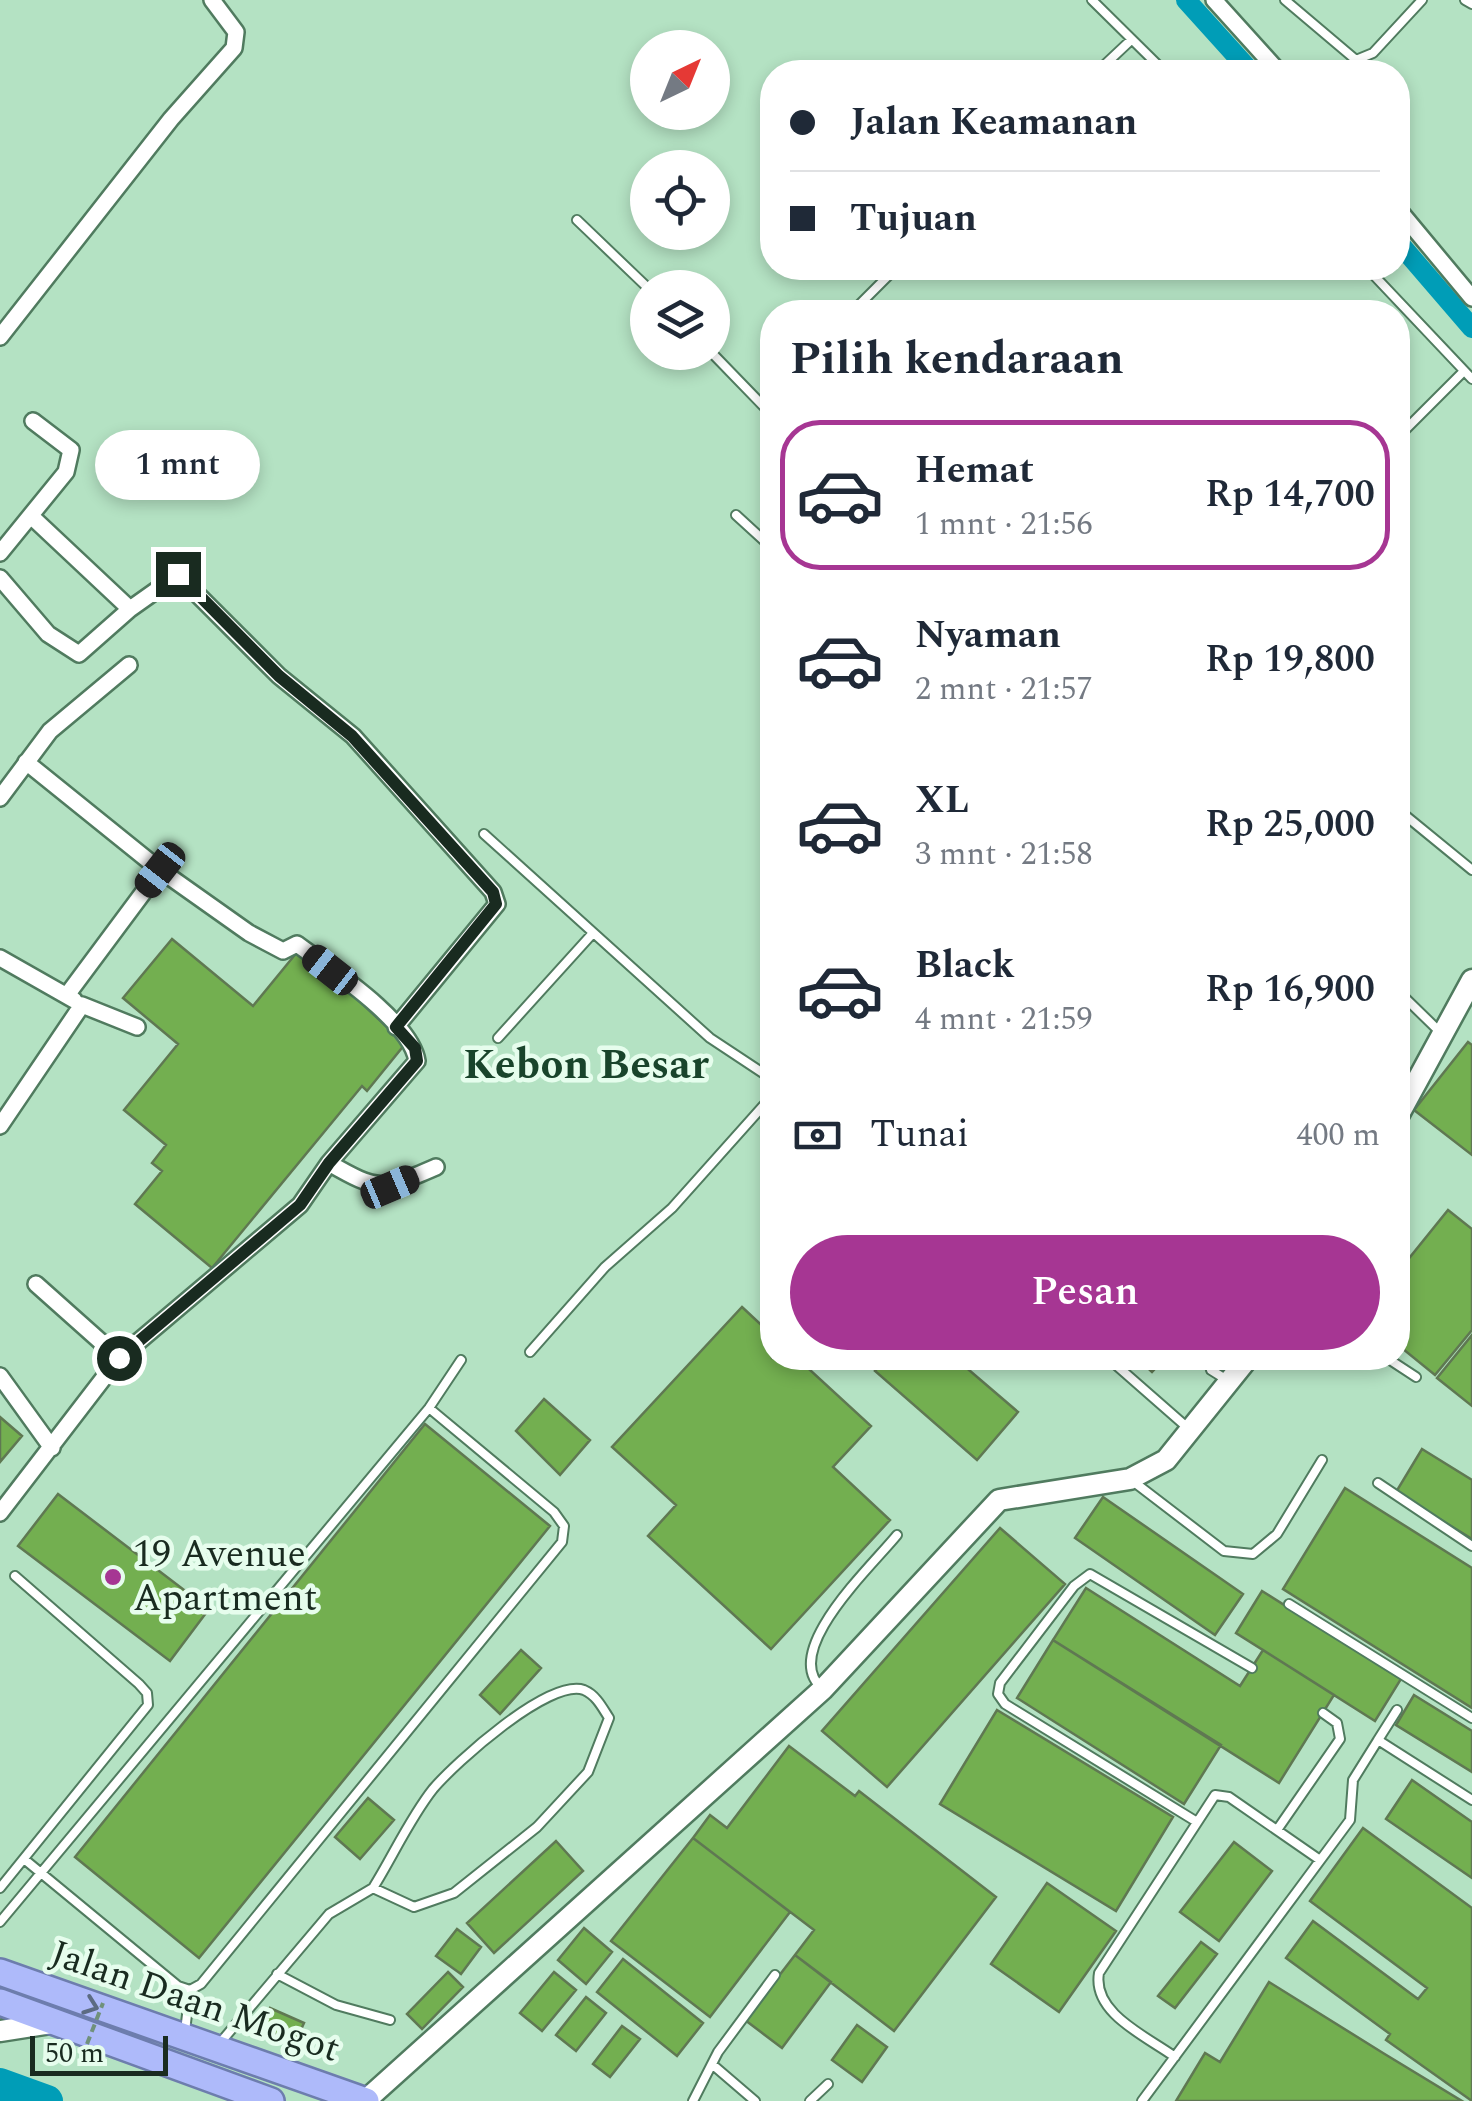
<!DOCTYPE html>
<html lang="id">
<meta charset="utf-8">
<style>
body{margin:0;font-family:Spectral,serif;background:#f6f6f7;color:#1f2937;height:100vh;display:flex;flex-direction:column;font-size:38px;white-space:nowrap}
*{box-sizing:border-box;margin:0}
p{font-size:32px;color:#747a83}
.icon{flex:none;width:55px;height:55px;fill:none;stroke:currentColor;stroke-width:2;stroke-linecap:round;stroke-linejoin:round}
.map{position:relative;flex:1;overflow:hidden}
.drawer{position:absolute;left:760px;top:300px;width:650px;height:1070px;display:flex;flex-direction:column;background:#fff;border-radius:40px;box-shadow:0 5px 15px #0003}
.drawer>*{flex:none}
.banner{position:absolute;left:760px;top:60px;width:650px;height:220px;border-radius:40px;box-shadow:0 5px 15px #0003;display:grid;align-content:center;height:220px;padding:0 30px;background:#fff}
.needle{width:65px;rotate:43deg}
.tools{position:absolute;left:630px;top:30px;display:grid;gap:20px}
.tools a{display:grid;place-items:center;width:100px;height:100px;border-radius:50%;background:#fff;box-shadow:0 5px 15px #0003;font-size:50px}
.scale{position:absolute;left:30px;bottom:25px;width:138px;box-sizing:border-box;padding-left:10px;border:5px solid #192b20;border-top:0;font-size:28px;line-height:35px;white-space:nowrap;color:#192b20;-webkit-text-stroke:8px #e6fded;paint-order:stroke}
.end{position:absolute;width:45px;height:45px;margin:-22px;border:12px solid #192b20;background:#fff;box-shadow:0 0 0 5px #fff}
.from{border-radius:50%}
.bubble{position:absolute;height:70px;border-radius:35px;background:#fff;box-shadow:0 5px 15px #0003;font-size:32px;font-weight:600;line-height:70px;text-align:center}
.car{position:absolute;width:30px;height:60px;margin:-30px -15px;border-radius:12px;box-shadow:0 0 8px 2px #0007;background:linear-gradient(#222 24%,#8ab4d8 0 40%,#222 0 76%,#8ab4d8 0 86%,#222 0)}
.banner b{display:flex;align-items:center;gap:35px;height:95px;font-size:38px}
.banner b+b{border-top:2px solid #e0e1e3}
.banner i{width:25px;height:25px;background:#1f2937}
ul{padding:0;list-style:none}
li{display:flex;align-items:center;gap:30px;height:150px;margin:0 20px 15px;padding:0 10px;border:5px solid transparent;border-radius:40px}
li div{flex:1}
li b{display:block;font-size:38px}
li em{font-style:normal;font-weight:600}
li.selected{border-color:#a63693}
li>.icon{width:90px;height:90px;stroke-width:1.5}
h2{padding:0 30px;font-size:45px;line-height:120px}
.pay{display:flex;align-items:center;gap:25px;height:110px;padding:0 30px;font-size:38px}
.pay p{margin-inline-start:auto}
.action{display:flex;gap:20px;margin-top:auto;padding:20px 30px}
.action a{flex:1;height:115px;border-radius:60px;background:#a63693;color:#fff;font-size:40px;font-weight:600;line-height:115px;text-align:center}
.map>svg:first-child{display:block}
</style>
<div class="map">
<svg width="1472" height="2101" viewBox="0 0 1472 2101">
<rect width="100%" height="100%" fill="#b4e2c3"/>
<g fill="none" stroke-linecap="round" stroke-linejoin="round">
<path stroke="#009db7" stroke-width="20" d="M 1186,0 L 1251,72
M 1398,242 L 1472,328"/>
<path stroke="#009db7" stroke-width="32" d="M 0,2084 L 47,2101"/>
</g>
<path fill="#73af50" stroke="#5f7852" stroke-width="2.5" d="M 172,939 L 253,1006 L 298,951 L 318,962 L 405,1044 L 367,1091 L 362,1086 L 212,1268 L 135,1204 L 162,1171 L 152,1163 L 166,1145 L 124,1110 L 178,1044 L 123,998 Z
M 1468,1042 L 1472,1045 L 1472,1155 L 1414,1110 Z
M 1448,1210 L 1472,1229 L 1472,1330 L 1435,1375 L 1398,1345 L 1398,1272 Z
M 742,1307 L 772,1335 L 772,1358 L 797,1358 L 871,1426 L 833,1467 L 890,1520 L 771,1649 L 648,1536 L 676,1505 L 612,1447 Z
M 1472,1335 L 1472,1406 L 1437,1378 Z
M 887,1358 L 955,1358 L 1018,1412 L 977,1460 L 875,1371 Z
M 1137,1358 L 1165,1358 L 1152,1372 Z
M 544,1399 L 590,1440 L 560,1475 L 516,1431 Z
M 0,1417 L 22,1436 L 0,1462 Z
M 425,1424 L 550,1526 L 199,1958 L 75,1857 Z
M 1422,1449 L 1472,1480 L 1472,1539 L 1396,1492 Z
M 1345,1488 L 1472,1568 L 1472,1708 L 1283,1589 Z
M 58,1494 L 209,1609 L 170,1661 L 18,1546 Z
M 1103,1497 L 1243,1594 L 1215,1635 L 1075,1538 Z
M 1000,1528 L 1065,1584 L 887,1787 L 822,1731 Z
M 1086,1588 L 1240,1686 L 1263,1650 L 1334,1695 L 1279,1783 L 1053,1640 Z
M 1262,1591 L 1401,1679 L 1375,1721 L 1236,1633 Z
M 1053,1640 L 1221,1745 L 1184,1804 L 1017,1698 Z
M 521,1650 L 541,1668 L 500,1714 L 480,1695 Z
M 1414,1695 L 1472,1731 L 1472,1772 L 1396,1725 Z
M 997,1710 L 1173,1817 L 1116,1911 L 940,1804 Z
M 789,1746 L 855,1796 L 859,1791 L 996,1897 L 894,2031 L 795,1955 L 814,1930 L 693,1838 L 710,1815 L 727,1828 Z
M 1412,1780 L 1472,1822 L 1472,1878 L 1386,1819 Z
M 368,1798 L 394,1820 L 360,1859 L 335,1837 Z
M 1363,1828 L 1472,1908 L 1472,2101 L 1386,2040 L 1390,2034 L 1286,1958 L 1313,1921 L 1418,1999 L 1427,1988 L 1310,1901 Z
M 693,1838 L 790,1912 L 710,2017 L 611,1941 Z
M 556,1841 L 583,1871 L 494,1953 L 467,1923 Z
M 1234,1842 L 1272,1871 L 1219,1941 L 1180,1912 Z
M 1047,1883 L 1116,1931 L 1059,2012 L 991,1964 Z
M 584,1928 L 612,1952 L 586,1984 L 558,1960 Z
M 457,1929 L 481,1947 L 461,1974 L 436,1956 Z
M 1201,1942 L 1217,1954 L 1175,2008 L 1158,1996 Z
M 795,1955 L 831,1982 L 782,2048 L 745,2020 Z
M 623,1959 L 703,2023 L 677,2056 L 597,1992 Z
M 448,1972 L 463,1987 L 422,2029 L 407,2014 Z
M 554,1972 L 576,1990 L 542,2031 L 520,2013 Z
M 1269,1982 L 1383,2053 L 1462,2101 L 1176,2101 L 1205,2053 L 1220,2062 Z
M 586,1997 L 606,2013 L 576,2051 L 556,2035 Z
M 270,2008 L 304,2023 L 295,2043 L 261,2028 Z
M 857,2025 L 887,2047 L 862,2082 L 832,2060 Z
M 622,2026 L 640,2039 L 610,2077 L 593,2064 Z"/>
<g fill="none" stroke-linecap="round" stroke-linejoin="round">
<defs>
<path id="service" d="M 1092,0 L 1165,72
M 1285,0 L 1356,60 L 1373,53 L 1422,0
M 1465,0 L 1472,4
M 1097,72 L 1131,40
M 577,220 L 648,288
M 1367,268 L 1472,379
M 852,312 L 896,268
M 711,352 L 772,415
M 1398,437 L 1464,371
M 736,515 L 772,548
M 1406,816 L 1472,870
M 484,834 L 710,1038 L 772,1079
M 1398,991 L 1441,1033
M 498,1038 L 593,933
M 530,1352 L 605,1267 L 672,1208 L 772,1096
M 1108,1358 L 1189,1429
M 1208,1358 L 1211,1370 L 1227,1380
M 1387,1358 L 1416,1377
M 1134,1482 L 1224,1551 L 1253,1554 L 1277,1534 L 1322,1460
M 1378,1483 L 1472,1546
M 1289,1604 L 1472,1718
M 823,1689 C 778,1653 871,1567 897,1535
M 1378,1740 L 1397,1710
M 1197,1822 L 1005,1704 L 998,1694 L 1000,1683 L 1074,1586 L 1090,1574 L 1252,1668
M 1277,1830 L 1340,1739 L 1337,1723 L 1323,1713
M 24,1859 L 178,1986 L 190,1990
M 0,1888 L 148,1705 L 147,1693 L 139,1684 L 15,1576
M 0,1922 L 429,1408 L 461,1360
M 277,1974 L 336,2005 L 390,2020
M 185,2031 L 190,1990 L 201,1984 L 562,1542 L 564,1526 L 554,1512 L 429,1408
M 220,2043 L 329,1914 L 373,1888 L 414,1907 L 454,1893 L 537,1827 L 588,1772 L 609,1718 C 602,1707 596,1695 584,1690 C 549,1678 455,1763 433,1789 C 410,1818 393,1856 373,1888
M 1175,2057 C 1146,2036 1092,2013 1099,1973 L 1215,1795 L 1229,1797 L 1320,1860
M 713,2065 L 755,2101
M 693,2101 L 718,2052 L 775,1975
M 810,2101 L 828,2084
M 1142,2101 L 1350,1820 L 1353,1780 L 1378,1740 L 1472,1800"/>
<path id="minor" d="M 1214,0 L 1279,72
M 1398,209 L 1472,298
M 0,337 L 171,119 L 234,48 L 236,32 L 212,0
M 31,516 L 130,609 L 178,575 L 279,676 L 353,736 L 493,892 L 497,904 L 396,1027
M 0,553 L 66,472 L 71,450 L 33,421
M 0,578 L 48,634 L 79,654 L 130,609
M 0,798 L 50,731 L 129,665
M 0,958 L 74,1000
M 67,995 L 160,870
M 0,1126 L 82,1005 L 137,1027
M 329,1163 C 379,1192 383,1190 436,1167
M 36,1284 L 119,1358
M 0,1376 L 52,1448
M 0,1513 L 119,1358 L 300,1205 L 329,1163 L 417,1061 C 411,1021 329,968 297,944 L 283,951 L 249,933 L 160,870 L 26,762"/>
<path id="tertiary" d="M 1398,1116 L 1472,980
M 0,2031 L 51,2023
M 365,2101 L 823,1689 L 999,1500 L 1130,1479 L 1166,1460 L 1248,1358"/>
<path id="trunk" d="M 0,1972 L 366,2101
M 0,2002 L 271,2101"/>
</defs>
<use href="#service" stroke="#507b5f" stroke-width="12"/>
<use href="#minor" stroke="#507b5f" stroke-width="20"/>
<use href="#tertiary" stroke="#507b5f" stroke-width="25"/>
<use href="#trunk" stroke="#6d7dad" stroke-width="30"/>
<path stroke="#70917b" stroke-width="4" stroke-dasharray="8 5" stroke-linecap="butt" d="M 84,2053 L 82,2058 L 88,2061"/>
<use href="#service" stroke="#fff" stroke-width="8"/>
<use href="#minor" stroke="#fff" stroke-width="15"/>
<use href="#tertiary" stroke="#fff" stroke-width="20"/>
<use href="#trunk" stroke="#aebafa" stroke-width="25"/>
<path stroke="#70917b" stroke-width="4" stroke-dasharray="8 5" stroke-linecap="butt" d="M 87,2044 L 103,2003"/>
</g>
<defs><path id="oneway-chevron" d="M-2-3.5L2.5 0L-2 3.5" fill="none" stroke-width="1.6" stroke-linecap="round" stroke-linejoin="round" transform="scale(2.5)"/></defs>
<use stroke="#5c6b82" href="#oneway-chevron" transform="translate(91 2006) rotate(20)"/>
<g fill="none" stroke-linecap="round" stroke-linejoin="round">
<path stroke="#192b20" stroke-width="12" d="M 119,1358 L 300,1205 L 329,1163 L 417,1061 L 415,1048 L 396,1027 L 496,904 L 493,892 L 352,736 L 279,676 L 178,574"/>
</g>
<circle fill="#a63693" stroke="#e6fded" stroke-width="4" cx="113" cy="1577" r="10"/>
<g text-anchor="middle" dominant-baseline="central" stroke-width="9" stroke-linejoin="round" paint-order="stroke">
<g font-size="38" fill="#192b20" stroke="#e6fded" text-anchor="start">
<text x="133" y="1555">19 Avenue<tspan x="133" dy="44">Apartment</tspan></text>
</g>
<g font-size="38" fill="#192b20" stroke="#e6fded">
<text transform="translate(195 2002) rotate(19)">Jalan Daan Mogot</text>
</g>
<g font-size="42" font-weight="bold" fill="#19442b" stroke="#e6fded">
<text x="586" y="1065">Kebon Besar</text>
</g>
</g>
</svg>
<div class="tools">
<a><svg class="needle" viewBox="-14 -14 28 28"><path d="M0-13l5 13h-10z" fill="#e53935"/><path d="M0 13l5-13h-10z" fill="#747a83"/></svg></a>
<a><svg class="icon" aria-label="locate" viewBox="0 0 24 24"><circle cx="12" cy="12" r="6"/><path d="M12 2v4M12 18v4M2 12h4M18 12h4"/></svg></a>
<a><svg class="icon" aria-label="layers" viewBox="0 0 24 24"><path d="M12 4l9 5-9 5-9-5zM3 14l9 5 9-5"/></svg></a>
</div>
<div class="scale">50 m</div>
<i class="end from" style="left:119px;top:1358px"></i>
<i class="end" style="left:178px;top:574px"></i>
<div class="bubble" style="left:95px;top:430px;width:165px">1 mnt</div>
<i class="car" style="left:160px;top:870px;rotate:218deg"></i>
<i class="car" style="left:330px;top:970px;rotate:308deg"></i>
<i class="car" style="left:390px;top:1187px;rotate:67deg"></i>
<div class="banner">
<b><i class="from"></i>Jalan Keamanan</b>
<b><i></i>Tujuan</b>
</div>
<section class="drawer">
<h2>Pilih kendaraan</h2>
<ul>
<li class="selected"><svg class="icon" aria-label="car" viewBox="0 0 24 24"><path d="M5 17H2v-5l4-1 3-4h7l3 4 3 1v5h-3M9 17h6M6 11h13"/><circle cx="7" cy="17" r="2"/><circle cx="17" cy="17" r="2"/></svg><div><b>Hemat</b><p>1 mnt · 21:56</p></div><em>Rp 14,700</em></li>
<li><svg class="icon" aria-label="car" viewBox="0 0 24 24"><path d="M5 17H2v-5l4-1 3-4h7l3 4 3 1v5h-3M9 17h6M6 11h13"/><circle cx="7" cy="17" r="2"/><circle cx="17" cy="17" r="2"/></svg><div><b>Nyaman</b><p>2 mnt · 21:57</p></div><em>Rp 19,800</em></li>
<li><svg class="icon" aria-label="car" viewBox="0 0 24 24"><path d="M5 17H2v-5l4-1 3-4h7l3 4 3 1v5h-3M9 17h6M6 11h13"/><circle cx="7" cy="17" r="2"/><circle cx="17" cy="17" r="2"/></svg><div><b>XL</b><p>3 mnt · 21:58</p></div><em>Rp 25,000</em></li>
<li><svg class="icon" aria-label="car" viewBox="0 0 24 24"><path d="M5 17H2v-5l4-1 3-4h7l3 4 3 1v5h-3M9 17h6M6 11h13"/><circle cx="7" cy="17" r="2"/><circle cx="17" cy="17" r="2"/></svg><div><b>Black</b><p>4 mnt · 21:59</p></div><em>Rp 16,900</em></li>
</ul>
<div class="pay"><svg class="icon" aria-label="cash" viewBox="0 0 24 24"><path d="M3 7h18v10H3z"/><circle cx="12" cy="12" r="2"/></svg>Tunai<p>400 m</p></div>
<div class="action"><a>Pesan</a></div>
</section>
</div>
